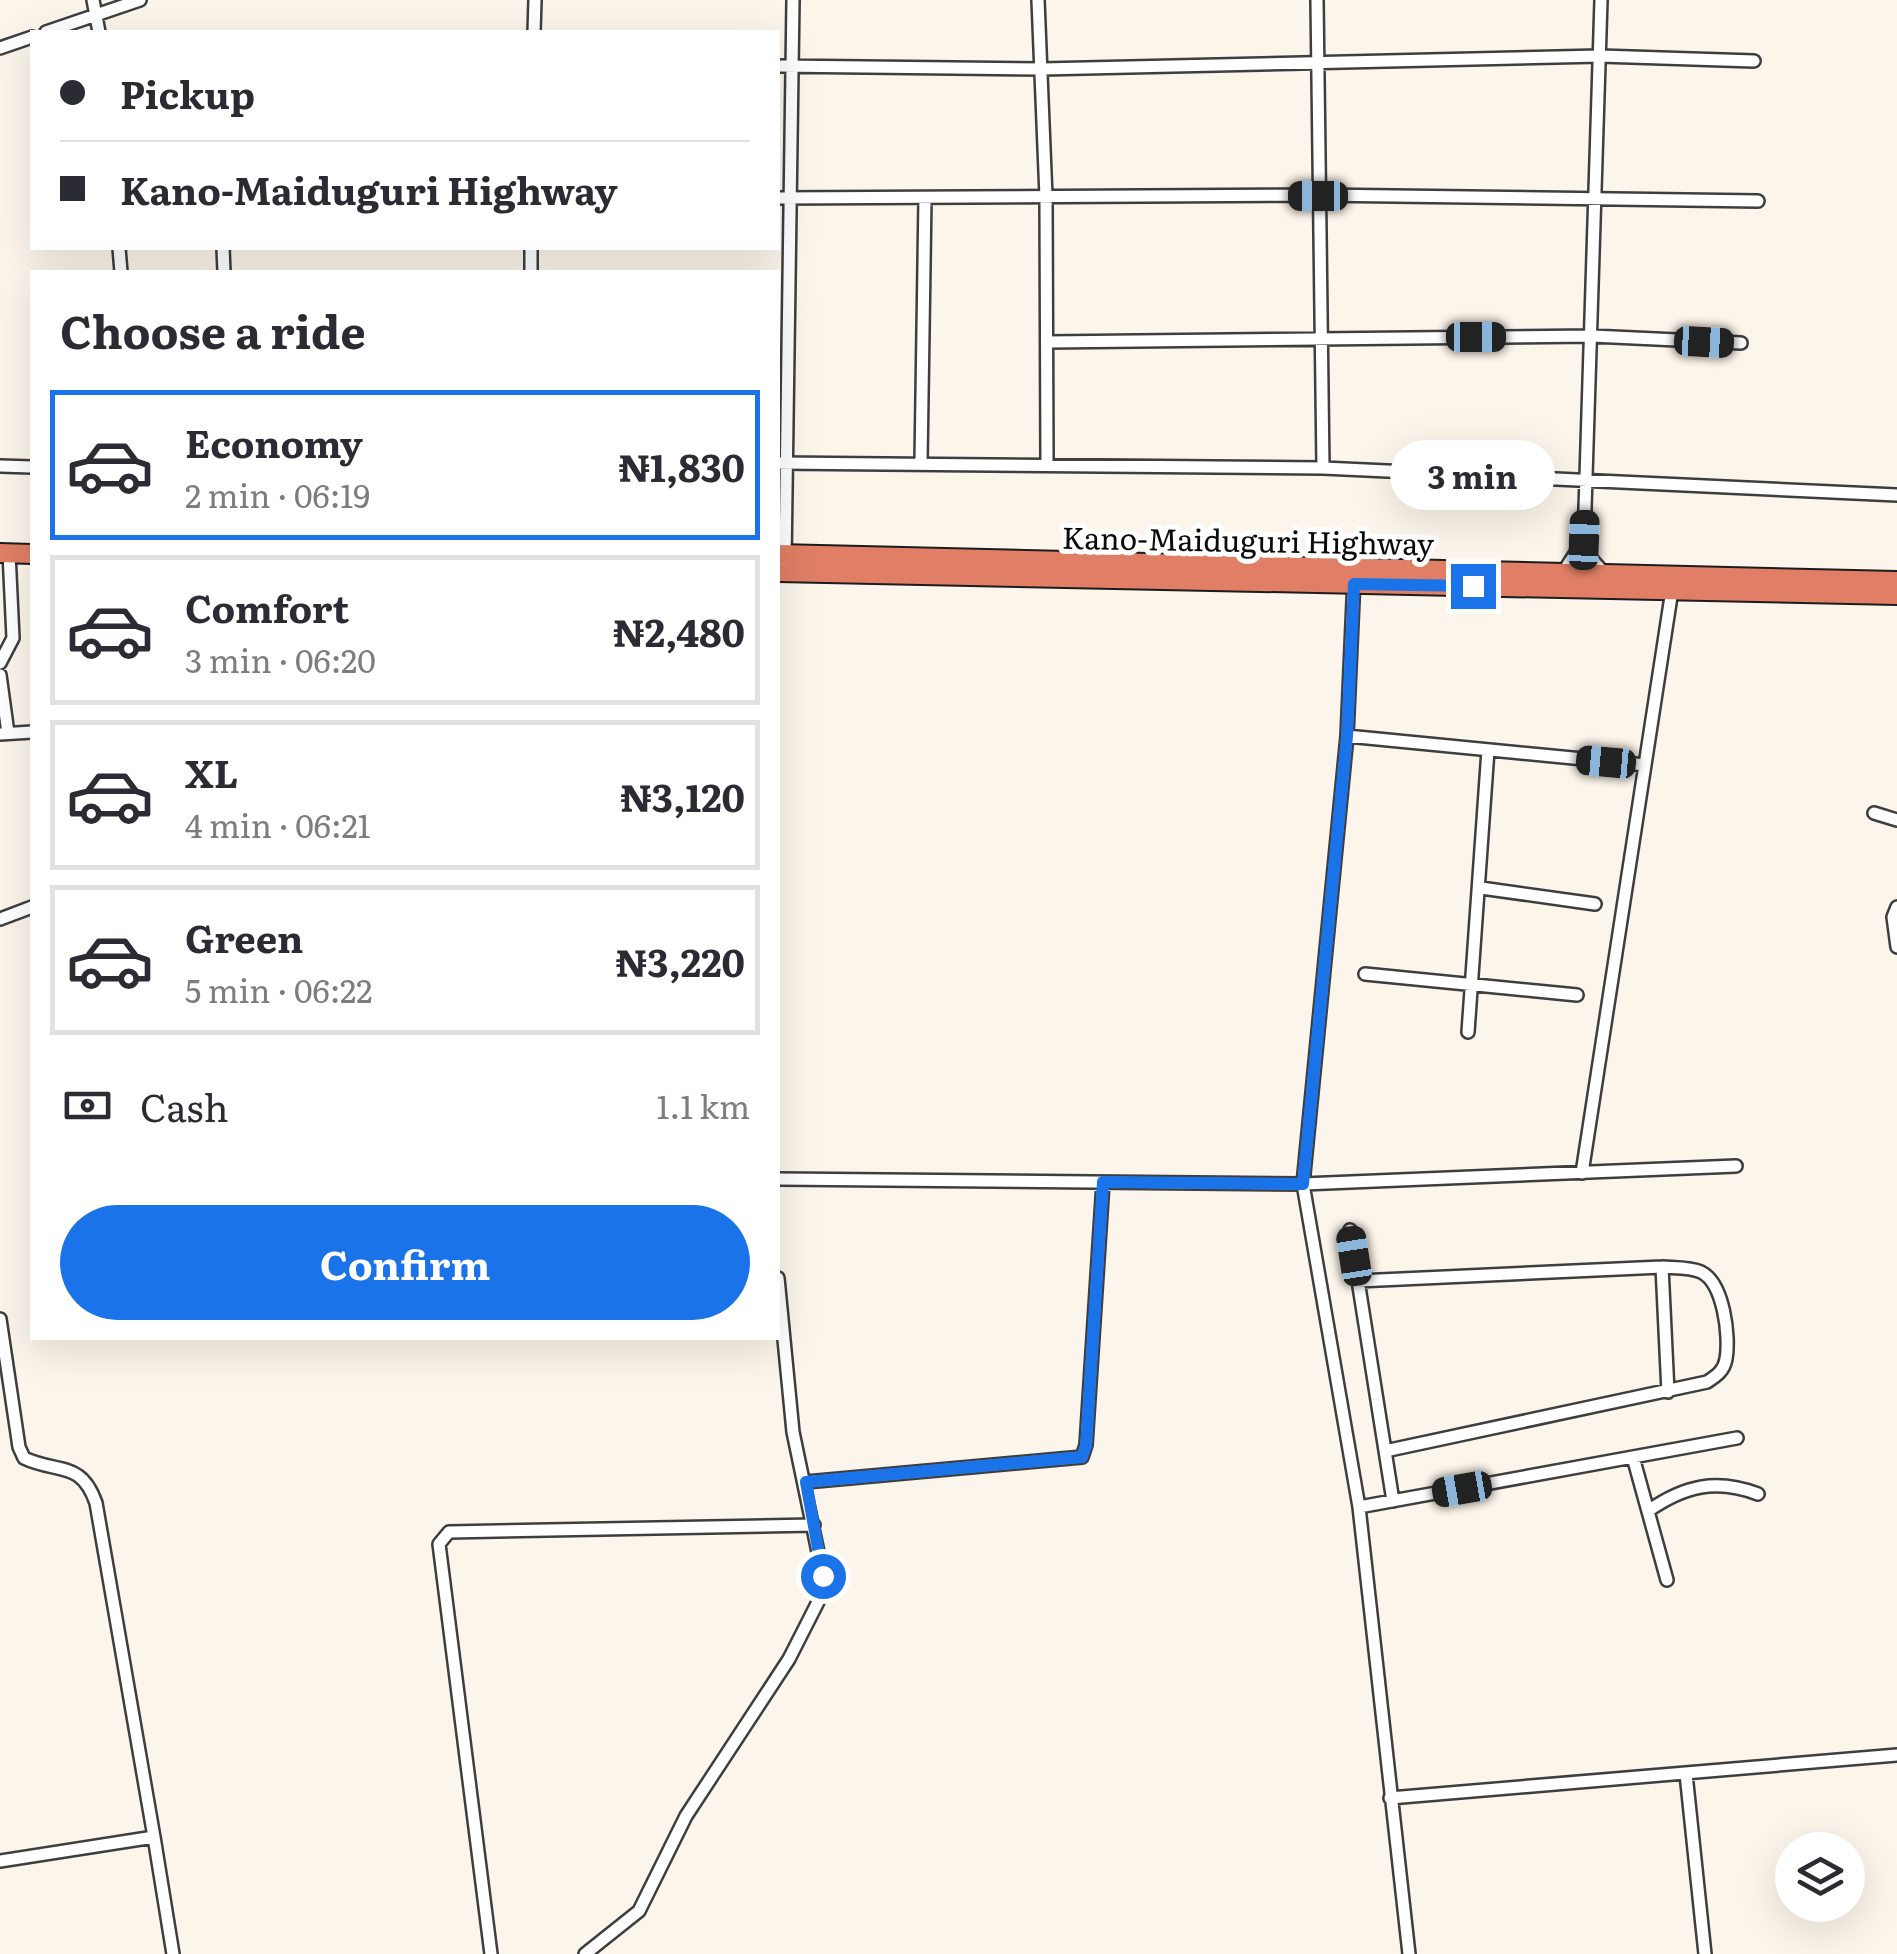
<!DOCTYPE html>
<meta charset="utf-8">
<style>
body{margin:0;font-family:Literata,serif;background:#f2f2f3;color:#2b2b33;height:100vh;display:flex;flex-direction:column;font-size:38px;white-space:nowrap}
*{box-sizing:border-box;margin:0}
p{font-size:32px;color:#7c7c81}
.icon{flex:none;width:55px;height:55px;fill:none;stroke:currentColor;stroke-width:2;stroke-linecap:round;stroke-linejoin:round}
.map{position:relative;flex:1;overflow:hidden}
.panel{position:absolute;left:30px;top:270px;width:750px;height:1070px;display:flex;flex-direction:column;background:#fff;border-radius:0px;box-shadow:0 10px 40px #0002}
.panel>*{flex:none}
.guide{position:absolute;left:30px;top:30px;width:750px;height:220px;border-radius:0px;box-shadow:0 10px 40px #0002;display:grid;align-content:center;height:220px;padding:0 30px;background:#fff}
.buttons{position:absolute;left:1775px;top:1832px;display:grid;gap:20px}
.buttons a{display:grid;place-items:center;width:90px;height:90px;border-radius:50%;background:#fff;box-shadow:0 10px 40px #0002;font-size:50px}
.end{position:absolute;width:45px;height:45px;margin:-22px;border:12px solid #1a73e8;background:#fff;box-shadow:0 0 0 5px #fff}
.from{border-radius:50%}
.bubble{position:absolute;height:70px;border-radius:35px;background:#fff;box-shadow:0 10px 40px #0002;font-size:32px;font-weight:700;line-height:70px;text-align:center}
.car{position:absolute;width:30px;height:60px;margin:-30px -15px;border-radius:12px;box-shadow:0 0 8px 2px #0007;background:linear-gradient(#222 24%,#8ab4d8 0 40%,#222 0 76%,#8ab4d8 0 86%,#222 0)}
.guide b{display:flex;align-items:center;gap:35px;height:95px;font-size:38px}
.guide b+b{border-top:2px solid #e1e1e2}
.guide i{width:25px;height:25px;background:#2b2b33}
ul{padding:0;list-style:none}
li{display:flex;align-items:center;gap:30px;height:150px;margin:0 20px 15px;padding:0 10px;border:5px solid #e1e1e2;border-radius:0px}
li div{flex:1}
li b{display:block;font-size:38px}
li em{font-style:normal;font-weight:700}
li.current{border-color:#1a73e8}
li>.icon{width:90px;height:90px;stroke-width:1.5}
h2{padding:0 30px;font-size:45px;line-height:120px}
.pay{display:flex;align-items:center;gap:25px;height:110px;padding:0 30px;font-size:38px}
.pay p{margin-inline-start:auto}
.primary-button{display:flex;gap:20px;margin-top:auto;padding:20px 30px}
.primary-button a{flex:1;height:115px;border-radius:60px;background:#1a73e8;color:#fff;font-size:40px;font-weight:700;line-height:115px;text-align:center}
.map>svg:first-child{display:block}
</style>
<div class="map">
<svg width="1897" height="1954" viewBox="0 0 1897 1954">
<rect width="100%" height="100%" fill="#fcf5eb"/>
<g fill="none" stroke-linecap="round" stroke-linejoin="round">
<defs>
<path id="minor" d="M 93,0 L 99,32
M 1038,0 L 1046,197 L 1047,463
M 1317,0 L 1323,468
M 1601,0 L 1584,540 L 1588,555 L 1604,573
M 46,32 L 140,0
M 534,32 L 535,0
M 0,48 L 32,37
M 778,66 L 1042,69 L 1600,56 L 1754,61
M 778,198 L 1319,195 L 1758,201
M 119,248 L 121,272
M 223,248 L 224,272
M 531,272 L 531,248
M 1048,342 L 1592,336 L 1741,343
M 921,462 L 925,198
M 778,463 L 1323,468 L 1897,495
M 0,466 L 32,467
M 785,561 L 793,0
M 1562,574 L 1584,540
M 1354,578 L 1347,736 L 1303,1184 L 1359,1507 L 1409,1954
M 0,663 L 13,638 L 9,553
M 0,675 L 8,733
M 0,734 L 32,732
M 1347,736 L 1645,765
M 1874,813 L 1897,820
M 1481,888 L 1595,904
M 1897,907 L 1893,917 L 1897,947
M 0,919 L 32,907
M 1365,974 L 1577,995
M 1468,1032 L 1488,750
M 1582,1173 L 1672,590
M 778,1179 L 1303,1184 L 1736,1166
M 1350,1230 L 1393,1501
M 1662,1267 L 1668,1392
M 1358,1281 L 1662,1267 C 1674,1268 1690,1267 1701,1272 C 1724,1283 1730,1337 1726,1359 C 1724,1371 1716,1376 1707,1382 L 1385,1451
M 0,1319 L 19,1447 L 24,1458 C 58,1474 81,1460 96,1503 L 154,1837
M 1633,1457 L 1667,1580
M 806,1482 L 1082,1457 L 1086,1445 L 1103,1183
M 1359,1507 L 1737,1438
M 1648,1511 C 1684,1486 1716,1478 1758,1494
M 1686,1774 L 1705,1954
M 1390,1798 L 1897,1755
M 0,1861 L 154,1837 L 173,1954
M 491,1954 L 439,1544 L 449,1532 L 814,1525
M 585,1954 L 639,1911 L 686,1816 L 789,1659 L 822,1594 L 823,1576 L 793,1432 L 778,1278"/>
<path id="highway" d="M 0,553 L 32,554
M 778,554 L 1897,581
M 778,572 L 1897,595"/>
</defs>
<use href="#minor" stroke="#3e3e3e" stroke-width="16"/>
<use href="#highway" stroke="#1c1c1c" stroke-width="22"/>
<use href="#minor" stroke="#fff" stroke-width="11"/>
<use href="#highway" stroke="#e07f65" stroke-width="18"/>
</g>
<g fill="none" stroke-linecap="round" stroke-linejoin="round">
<path stroke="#1a73e8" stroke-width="12" d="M 823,1576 L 806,1482 L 1082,1457 L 1086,1446 L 1103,1182 L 1303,1184 L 1347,736 L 1354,584 L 1473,586"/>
</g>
<g text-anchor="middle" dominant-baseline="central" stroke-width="10" stroke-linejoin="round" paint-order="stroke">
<g font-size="30" fill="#0b0b0b" stroke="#fff">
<text transform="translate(1248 539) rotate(1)">Kano-Maiduguri Highway</text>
</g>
</g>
</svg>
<div class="buttons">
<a><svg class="icon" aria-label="layers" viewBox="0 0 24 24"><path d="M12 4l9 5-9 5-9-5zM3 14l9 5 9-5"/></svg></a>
</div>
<i class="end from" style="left:823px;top:1576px"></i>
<i class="end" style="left:1473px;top:586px"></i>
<div class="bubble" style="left:1390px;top:440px;width:165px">3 min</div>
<i class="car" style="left:1318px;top:196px;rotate:270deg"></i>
<i class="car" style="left:1476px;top:337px;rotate:90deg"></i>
<i class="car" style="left:1704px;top:342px;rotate:93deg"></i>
<i class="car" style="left:1584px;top:540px;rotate:2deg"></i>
<i class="car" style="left:1606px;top:762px;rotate:275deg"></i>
<i class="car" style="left:1354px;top:1256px;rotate:351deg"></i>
<i class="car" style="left:1462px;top:1489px;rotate:260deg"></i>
<div class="guide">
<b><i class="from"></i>Pickup</b>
<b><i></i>Kano-Maiduguri Highway</b>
</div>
<section class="panel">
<h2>Choose a ride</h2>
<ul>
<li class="current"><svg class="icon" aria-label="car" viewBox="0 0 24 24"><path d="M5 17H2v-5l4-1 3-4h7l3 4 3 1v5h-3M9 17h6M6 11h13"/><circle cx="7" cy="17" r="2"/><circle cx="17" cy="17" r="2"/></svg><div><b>Economy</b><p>2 min · 06:19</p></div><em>₦1,830</em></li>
<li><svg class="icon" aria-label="car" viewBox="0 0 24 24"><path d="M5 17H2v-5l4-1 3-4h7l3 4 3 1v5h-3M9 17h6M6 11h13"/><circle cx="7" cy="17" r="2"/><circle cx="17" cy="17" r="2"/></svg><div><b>Comfort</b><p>3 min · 06:20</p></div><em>₦2,480</em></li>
<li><svg class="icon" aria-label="car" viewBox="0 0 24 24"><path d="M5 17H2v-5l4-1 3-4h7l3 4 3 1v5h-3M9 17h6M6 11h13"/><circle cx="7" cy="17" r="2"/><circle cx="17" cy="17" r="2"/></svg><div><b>XL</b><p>4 min · 06:21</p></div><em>₦3,120</em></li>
<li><svg class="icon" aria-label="car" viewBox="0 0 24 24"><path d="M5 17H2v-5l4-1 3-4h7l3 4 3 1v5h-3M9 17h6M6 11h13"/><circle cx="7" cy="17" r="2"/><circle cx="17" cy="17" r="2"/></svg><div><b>Green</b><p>5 min · 06:22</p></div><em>₦3,220</em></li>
</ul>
<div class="pay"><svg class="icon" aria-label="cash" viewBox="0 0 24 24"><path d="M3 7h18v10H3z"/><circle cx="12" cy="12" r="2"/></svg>Cash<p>1.1 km</p></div>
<div class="primary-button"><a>Confirm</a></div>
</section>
</div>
